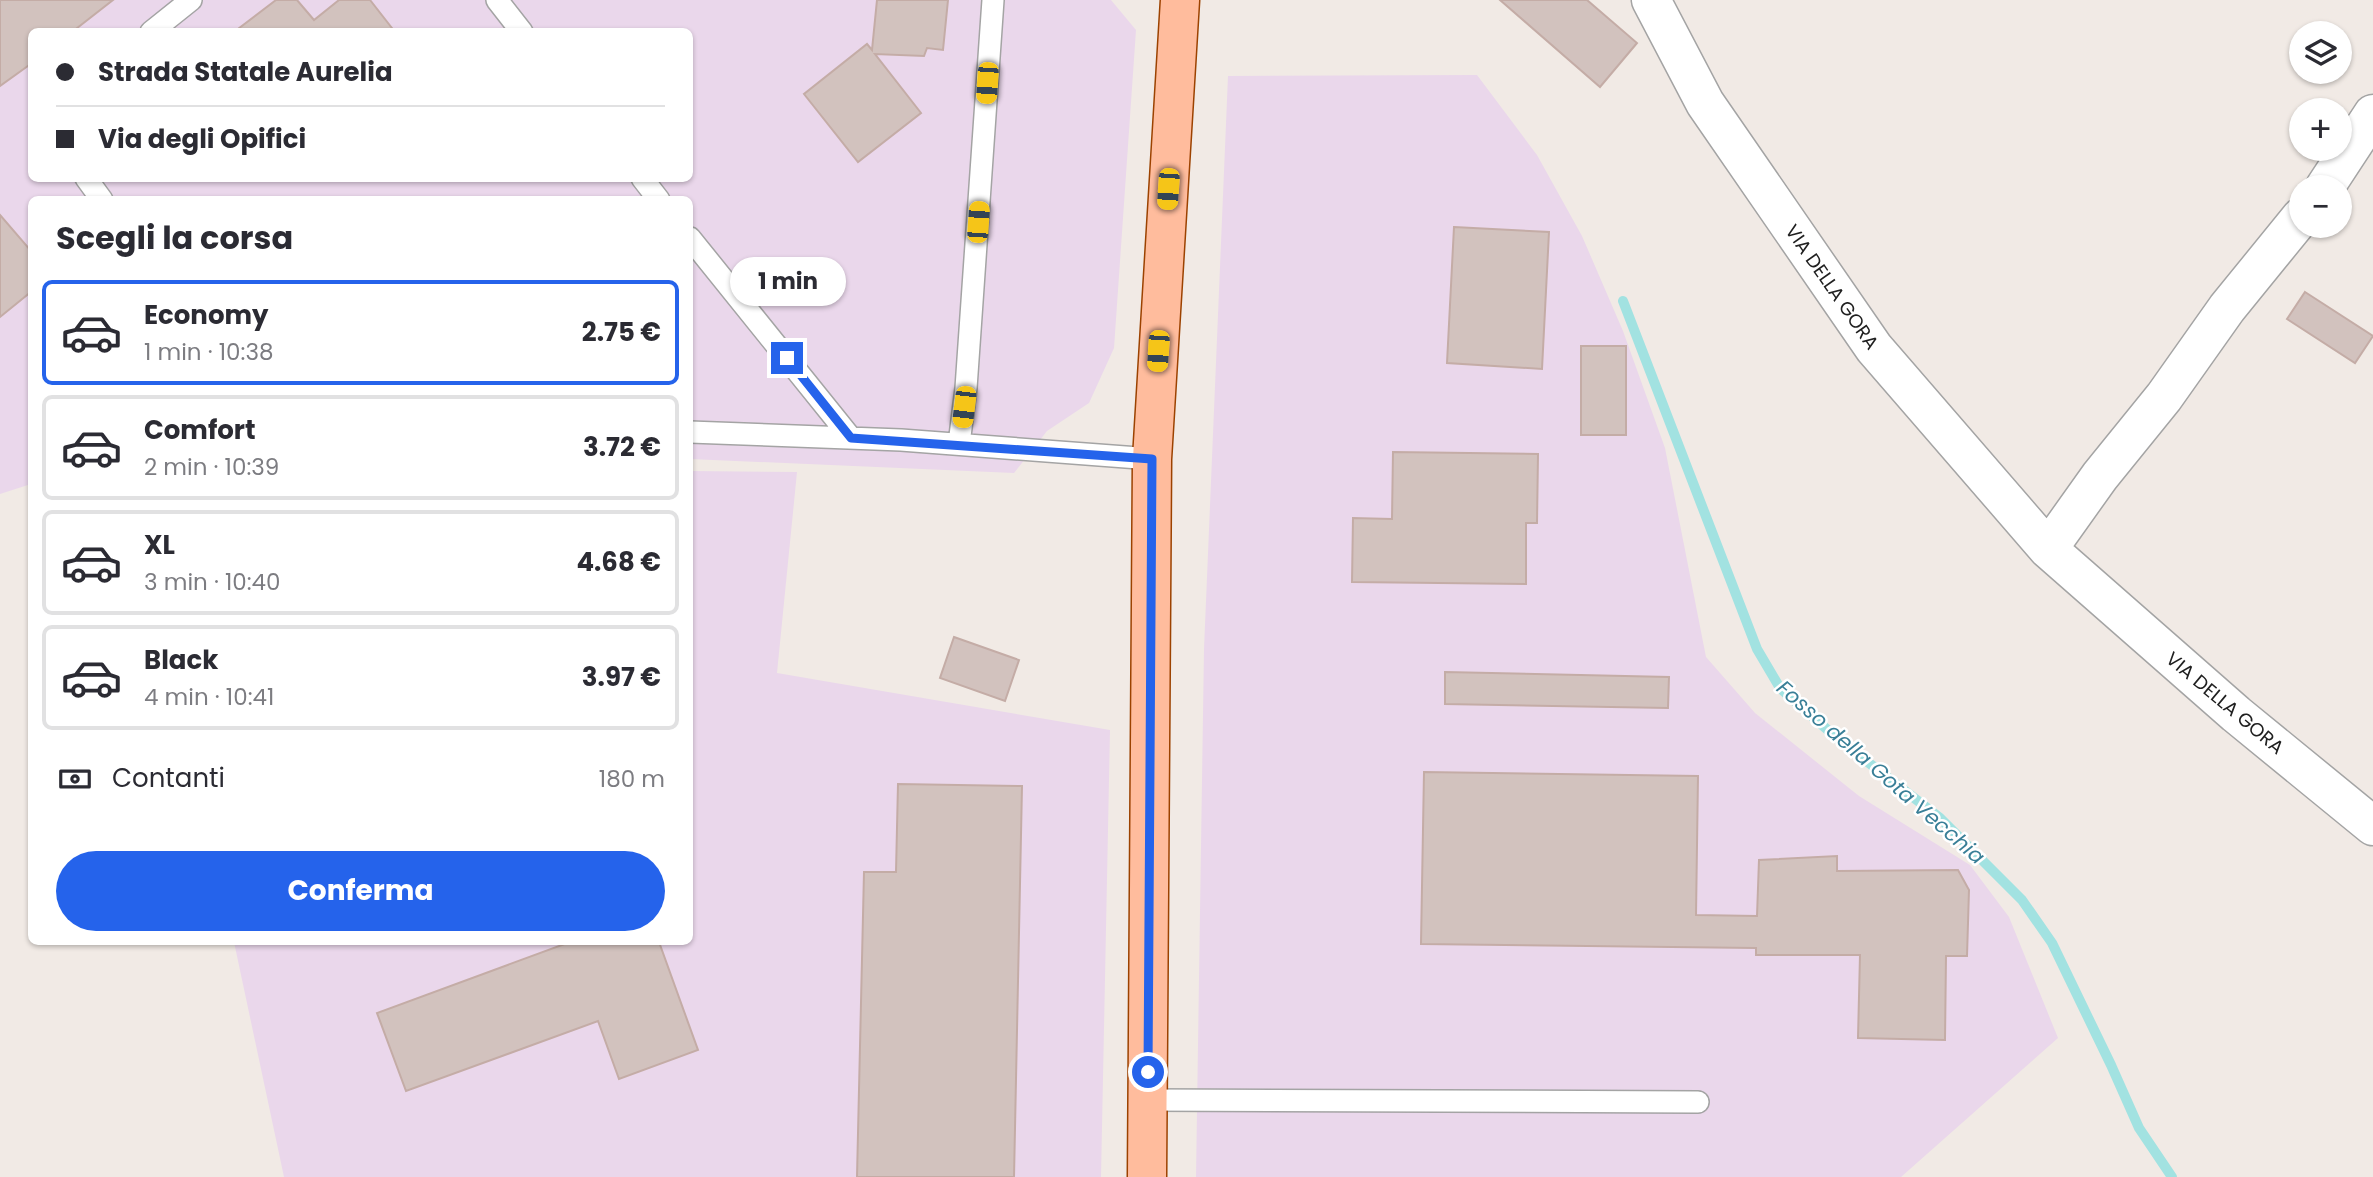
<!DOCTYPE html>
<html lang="it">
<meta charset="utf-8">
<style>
body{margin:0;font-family:Poppins,sans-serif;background:#f7f7f7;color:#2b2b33;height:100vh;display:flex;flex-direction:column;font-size:26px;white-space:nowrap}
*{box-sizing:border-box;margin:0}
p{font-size:23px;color:#7c7c81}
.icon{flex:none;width:38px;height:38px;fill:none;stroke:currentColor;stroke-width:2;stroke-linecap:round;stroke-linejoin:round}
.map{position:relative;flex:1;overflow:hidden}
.side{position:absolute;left:28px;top:196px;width:665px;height:749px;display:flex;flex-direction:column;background:#fff;border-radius:10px;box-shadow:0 2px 5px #0004}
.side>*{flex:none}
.top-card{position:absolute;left:28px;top:28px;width:665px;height:154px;border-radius:10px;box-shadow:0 2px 5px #0004;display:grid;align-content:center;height:154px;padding:0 28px;background:#fff}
.tools{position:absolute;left:2289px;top:21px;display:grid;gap:14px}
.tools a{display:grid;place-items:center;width:63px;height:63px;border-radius:50%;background:#fff;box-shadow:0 2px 5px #0004;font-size:35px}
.end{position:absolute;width:32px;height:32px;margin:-16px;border:9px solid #2563eb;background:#fff;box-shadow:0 0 0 4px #fff}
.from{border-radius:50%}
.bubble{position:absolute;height:49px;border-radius:24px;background:#fff;box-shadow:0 2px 5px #0004;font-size:23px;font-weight:700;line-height:49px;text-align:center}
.car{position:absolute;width:21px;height:42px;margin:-21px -10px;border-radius:9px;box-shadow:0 0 5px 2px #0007;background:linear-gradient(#f5c518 24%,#345 0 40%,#f5c518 0 76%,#345 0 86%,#f5c518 0)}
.top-card b{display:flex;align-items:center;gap:24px;height:66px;font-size:26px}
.top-card b+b{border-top:2px solid #e1e1e2}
.top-card i{width:18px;height:18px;background:#2b2b33}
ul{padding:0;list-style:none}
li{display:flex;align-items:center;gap:21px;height:105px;margin:0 14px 10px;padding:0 14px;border:4px solid #e1e1e2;border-radius:10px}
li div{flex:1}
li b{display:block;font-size:26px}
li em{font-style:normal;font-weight:700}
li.on{border-color:#2563eb}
li>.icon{width:63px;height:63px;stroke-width:1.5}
h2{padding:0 28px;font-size:32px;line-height:84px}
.pay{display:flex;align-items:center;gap:18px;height:77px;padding:0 28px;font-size:26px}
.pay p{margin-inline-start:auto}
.action{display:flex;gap:14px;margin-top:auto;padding:14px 28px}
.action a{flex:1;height:80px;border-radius:42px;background:#2563eb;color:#fff;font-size:28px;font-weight:700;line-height:80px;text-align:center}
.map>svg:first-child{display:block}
</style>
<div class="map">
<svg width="2373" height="1177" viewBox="0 0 2373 1177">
<rect width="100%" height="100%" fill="#f1eae5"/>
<path fill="#ead7eb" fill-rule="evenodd" d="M 0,0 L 1111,0 L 1136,30 L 1114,348 L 1089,403 L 1047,431 L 1014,473 L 690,459 L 690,200 L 32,200 L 31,484 L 0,494 ZM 32,32 L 690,32 L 690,178 L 32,178 Z
M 1477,75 L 1537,155 L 1582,236 L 1623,331 L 1665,448 L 1706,657 L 1755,713 L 1859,796 L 1970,865 L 2009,917 L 2058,1038 L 1901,1177 L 1196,1177 L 1204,649 L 1228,76 Z
M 690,471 L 797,472 L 777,673 L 1110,730 L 1101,1177 L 284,1177 L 234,942 L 690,942 Z"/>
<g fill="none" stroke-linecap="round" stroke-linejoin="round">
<path stroke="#a2e2e1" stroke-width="10" d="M 1623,301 L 1757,649 L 1780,688 L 1838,739 L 1940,818 L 2022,900 L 2052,943 L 2111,1065 L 2139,1128 L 2172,1177"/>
</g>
<path fill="#d2c2be" stroke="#c4aca6" stroke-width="2" d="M 0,0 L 113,0 L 72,32 L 32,32 L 32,63 L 0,86 Z
M 276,0 L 297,0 L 314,20 L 339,0 L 370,0 L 395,32 L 234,32 Z
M 877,0 L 948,0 L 943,50 L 927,48 L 924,56 L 875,54 L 921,113 L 858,162 L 804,94 L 867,44 L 872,50 Z
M 1500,0 L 1587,0 L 1637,43 L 1600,87 Z
M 0,215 L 32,252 L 32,291 L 0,317 Z
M 1454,227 L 1549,232 L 1542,369 L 1447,363 Z
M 2305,292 L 2373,336 L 2355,363 L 2287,319 Z
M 1581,346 L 1626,346 L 1626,435 L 1581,435 Z
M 1393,452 L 1538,454 L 1537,523 L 1526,523 L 1526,584 L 1352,582 L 1353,518 L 1392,519 Z
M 954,637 L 1019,660 L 1005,701 L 940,678 Z
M 1445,672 L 1669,677 L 1668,708 L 1445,704 Z
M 1424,772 L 1698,776 L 1696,915 L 1757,916 L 1759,860 L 1837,856 L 1837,871 L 1958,870 L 1969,890 L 1967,956 L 1946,956 L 1945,1040 L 1858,1038 L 1860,955 L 1756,955 L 1756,948 L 1421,944 Z
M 898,784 L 1022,786 L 1014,1177 L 857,1177 L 864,872 L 896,872 Z
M 570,942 L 659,942 L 698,1050 L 619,1079 L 598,1021 L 406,1091 L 377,1013 Z"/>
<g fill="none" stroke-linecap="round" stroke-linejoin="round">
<defs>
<path id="lane" d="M 497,0 L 522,32
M 151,32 L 191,0
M 86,178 L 102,200
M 642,178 L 659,200
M 690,238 L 851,438
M 690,432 L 901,440 L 1152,459
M 959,444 L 966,388 L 993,0
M 1148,1100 L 1698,1102"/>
<path id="street" d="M 1651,0 L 1705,103 L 1874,348 L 2048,549 L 2236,714 L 2373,826
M 2325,187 L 2373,114
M 2048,549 L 2100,476 L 2164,397 L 2227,308 L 2301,217"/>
<path id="primary" d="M 1147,1177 L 1152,459 L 1180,0"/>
</defs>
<use href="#lane" stroke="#a4a4a4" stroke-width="24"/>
<use href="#street" stroke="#a4a4a4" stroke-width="41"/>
<use href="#primary" stroke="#9c4200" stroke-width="41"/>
<use href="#lane" stroke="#fff" stroke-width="21"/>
<use href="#street" stroke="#fff" stroke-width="38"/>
<use href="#primary" stroke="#ffbc9d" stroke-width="38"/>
</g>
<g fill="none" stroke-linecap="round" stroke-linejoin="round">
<path stroke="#2563eb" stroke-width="9" d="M 787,358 L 851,438 L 1152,459 L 1148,1072"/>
</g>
<g text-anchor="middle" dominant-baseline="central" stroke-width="5" stroke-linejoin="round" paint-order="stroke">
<g font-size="19" fill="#202020" stroke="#fff">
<text transform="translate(1832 287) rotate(55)">VIA DELLA GORA</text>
<text transform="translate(2225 703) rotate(40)">VIA DELLA GORA</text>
</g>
<g font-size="21" font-style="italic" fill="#397f97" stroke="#fff">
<text transform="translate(1881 772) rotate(41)">Fosso della Gota Vecchia</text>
</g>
</g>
</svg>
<div class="tools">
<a><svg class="icon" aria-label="layers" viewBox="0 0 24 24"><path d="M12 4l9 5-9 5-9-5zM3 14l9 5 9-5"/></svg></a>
<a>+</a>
<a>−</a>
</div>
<i class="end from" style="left:1148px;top:1072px"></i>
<i class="end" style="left:787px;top:358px"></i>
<div class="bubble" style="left:730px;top:257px;width:116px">1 min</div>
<i class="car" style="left:987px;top:83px;rotate:184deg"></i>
<i class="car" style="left:1168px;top:189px;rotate:184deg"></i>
<i class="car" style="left:978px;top:222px;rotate:4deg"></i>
<i class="car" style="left:1158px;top:351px;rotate:184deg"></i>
<i class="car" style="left:964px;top:407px;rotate:187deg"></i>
<div class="top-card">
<b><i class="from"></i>Strada Statale Aurelia</b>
<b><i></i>Via degli Opifici</b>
</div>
<section class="side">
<h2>Scegli la corsa</h2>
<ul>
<li class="on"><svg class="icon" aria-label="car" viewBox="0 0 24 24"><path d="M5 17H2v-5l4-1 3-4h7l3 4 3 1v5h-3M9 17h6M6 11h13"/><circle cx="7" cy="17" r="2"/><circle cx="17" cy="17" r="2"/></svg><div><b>Economy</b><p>1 min · 10:38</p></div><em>2.75 €</em></li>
<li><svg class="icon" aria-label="car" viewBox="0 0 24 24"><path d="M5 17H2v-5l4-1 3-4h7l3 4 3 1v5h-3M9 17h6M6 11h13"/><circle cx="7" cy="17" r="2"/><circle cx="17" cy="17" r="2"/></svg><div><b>Comfort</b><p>2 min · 10:39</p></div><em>3.72 €</em></li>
<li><svg class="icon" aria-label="car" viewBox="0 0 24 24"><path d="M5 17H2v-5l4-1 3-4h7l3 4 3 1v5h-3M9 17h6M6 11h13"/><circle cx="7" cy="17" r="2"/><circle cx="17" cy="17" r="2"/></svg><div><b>XL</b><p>3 min · 10:40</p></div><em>4.68 €</em></li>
<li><svg class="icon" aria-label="car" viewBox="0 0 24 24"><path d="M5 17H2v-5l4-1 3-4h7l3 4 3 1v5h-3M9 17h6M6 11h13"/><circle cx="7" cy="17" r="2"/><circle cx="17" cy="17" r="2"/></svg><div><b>Black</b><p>4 min · 10:41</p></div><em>3.97 €</em></li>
</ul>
<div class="pay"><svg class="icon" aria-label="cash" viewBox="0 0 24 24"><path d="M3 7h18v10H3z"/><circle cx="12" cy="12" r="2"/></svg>Contanti<p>180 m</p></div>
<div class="action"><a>Conferma</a></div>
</section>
</div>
